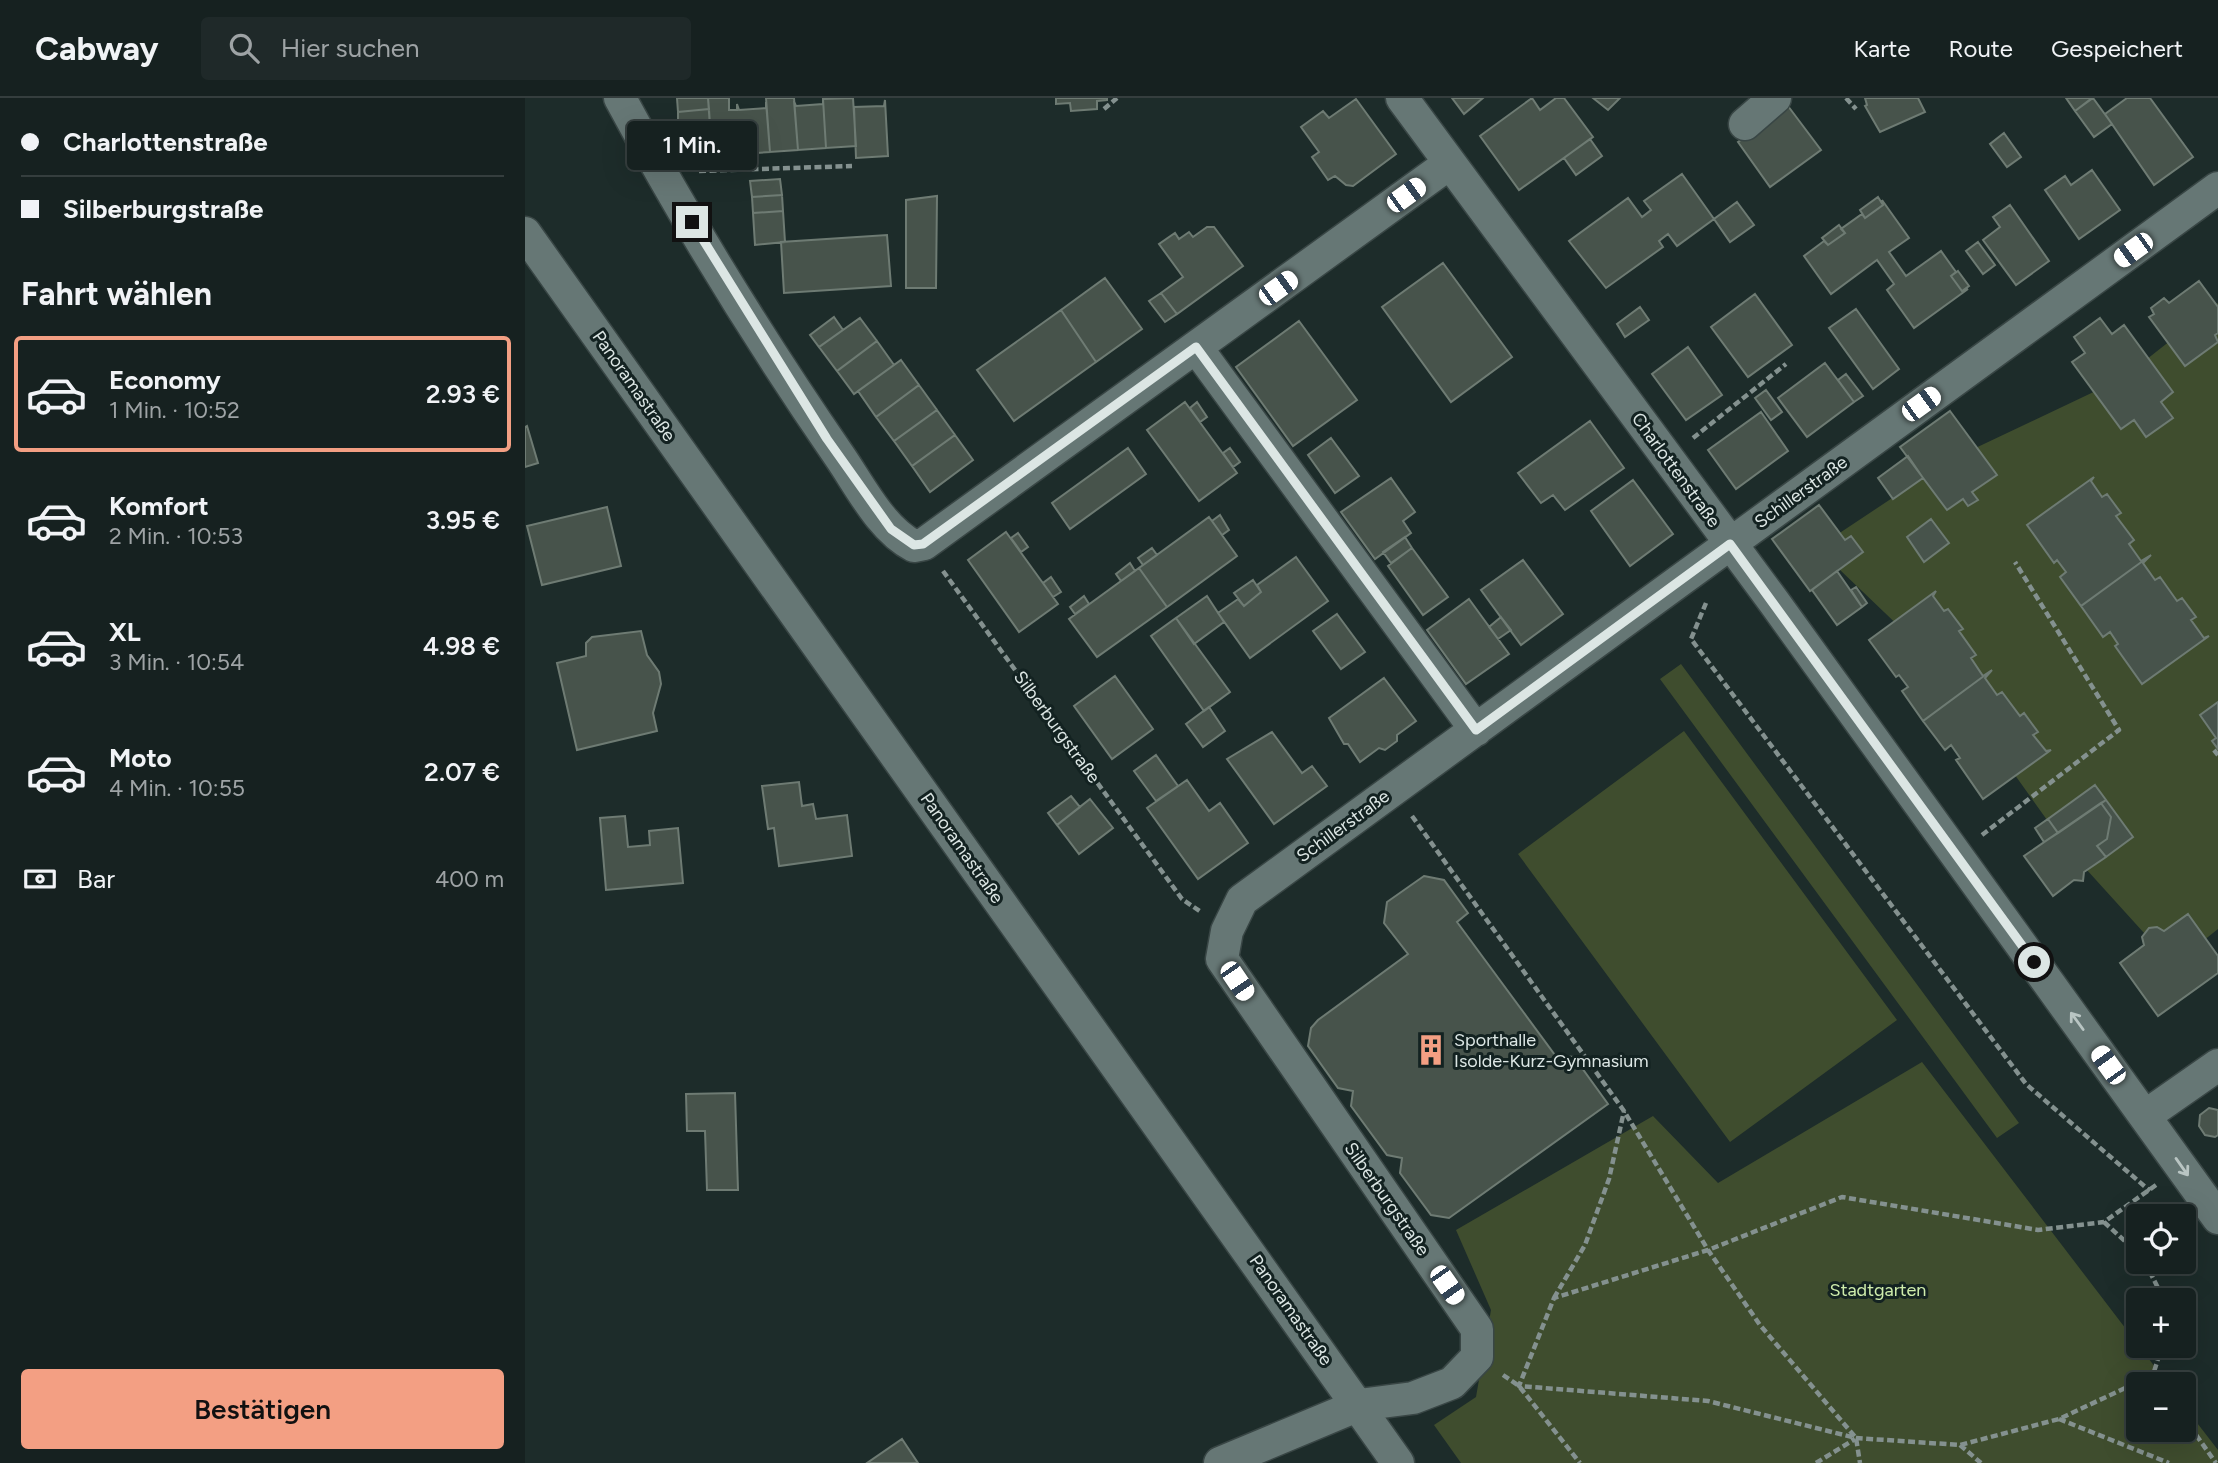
<!DOCTYPE html>
<html lang="de">
<meta charset="utf-8">
<style>
body{margin:0;font-family:Figtree,sans-serif;background:#1f2929;color:#f1f3f6;height:100vh;display:flex;flex-direction:column;font-size:26px;white-space:nowrap}
*{box-sizing:border-box;margin:0}
p{font-size:23px;color:#9ea3a5}
.icon{flex:none;width:38px;height:38px;fill:none;stroke:currentColor;stroke-width:2;stroke-linecap:round;stroke-linejoin:round}
.map{position:relative;flex:1;overflow:hidden}
.side{display:flex;flex-direction:column;background:#162120;width:525px}
.side>*{flex:none}
.hud{display:grid;align-content:center;height:154px;padding:0 21px;background:#162120}
.buttons{position:absolute;left:1601px;top:1106px;display:grid;gap:14px}
.buttons a{display:grid;place-items:center;width:70px;height:70px;border-radius:7px;background:#162120;box-shadow:0 7px 28px #0002,0 0 0 2px #353e3e;font-size:35px}
.end{position:absolute;width:32px;height:32px;margin:-16px;border:9px solid #dce6e4;background:#111;box-shadow:0 0 0 4px #111}
.from{border-radius:50%}
.bubble{position:absolute;height:49px;border-radius:7px;background:#162120;box-shadow:0 7px 28px #0002,0 0 0 2px #353e3e;font-size:23px;font-weight:600;line-height:49px;text-align:center}
.car{position:absolute;width:21px;height:42px;margin:-21px -10px;border-radius:9px;box-shadow:0 0 5px 2px #0007;background:linear-gradient(#fff 24%,#345 0 40%,#fff 0 76%,#345 0 86%,#fff 0)}
.hud b{display:flex;align-items:center;gap:24px;height:66px;font-size:26px}
.hud b+b{border-top:2px solid #353e3e}
.hud i{width:18px;height:18px;background:#f1f3f6}
ul{padding:0;list-style:none}
li{display:flex;align-items:center;gap:21px;height:116px;margin:0 14px 10px;padding:0 7px;border:4px solid transparent;border-radius:7px}
li div{flex:1}
li b{display:block;font-size:26px}
li em{font-style:normal;font-weight:600}
li.current{border-color:#f39f83}
li>.icon{width:63px;height:63px;stroke-width:1.5}
h2{padding:0 21px;font-size:32px;line-height:84px}
.pay{display:flex;align-items:center;gap:18px;height:77px;padding:0 21px;font-size:26px}
.pay p{margin-inline-start:auto}
.cta{display:flex;gap:14px;margin-top:auto;padding:14px 21px}
.cta a{flex:1;height:80px;border-radius:7px;background:#f39f83;color:#111;font-size:28px;font-weight:600;line-height:80px;text-align:center}
header{display:flex;align-items:center;gap:42px;box-sizing:border-box;height:98px;padding:0 35px;background:#162120;border-bottom:2px solid #353e3e}
header strong{font-size:33px}
nav{display:flex;gap:38px;margin-inline-start:auto;font-size:24px}
.search{width:490px;height:63px;background:#1f2929;display:flex;align-items:center;gap:18px;box-sizing:border-box;padding:0 24px;border-radius:7px;color:#9ea3a5;font-size:26px}
main{display:flex;flex:1;min-height:0}
.map>svg:first-child{display:block}
</style>
<header>
<strong>Cabway</strong>
<div class="search"><svg class="icon" aria-label="search" viewBox="0 0 24 24"><circle cx="10" cy="10" r="6"/><path d="M15 15l6 6"/></svg>Hier suchen</div>
<nav><a>Karte</a><a>Route</a><a>Gespeichert</a></nav>
</header>
<main>
<section class="side">
<div class="hud">
<b><i class="from"></i>Charlottenstraße</b>
<b><i></i>Silberburgstraße</b>
</div>
<h2>Fahrt wählen</h2>
<ul>
<li class="current"><svg class="icon" aria-label="car" viewBox="0 0 24 24"><path d="M5 17H2v-5l4-1 3-4h7l3 4 3 1v5h-3M9 17h6M6 11h13"/><circle cx="7" cy="17" r="2"/><circle cx="17" cy="17" r="2"/></svg><div><b>Economy</b><p>1 Min. · 10:52</p></div><em>2.93 €</em></li>
<li><svg class="icon" aria-label="car" viewBox="0 0 24 24"><path d="M5 17H2v-5l4-1 3-4h7l3 4 3 1v5h-3M9 17h6M6 11h13"/><circle cx="7" cy="17" r="2"/><circle cx="17" cy="17" r="2"/></svg><div><b>Komfort</b><p>2 Min. · 10:53</p></div><em>3.95 €</em></li>
<li><svg class="icon" aria-label="car" viewBox="0 0 24 24"><path d="M5 17H2v-5l4-1 3-4h7l3 4 3 1v5h-3M9 17h6M6 11h13"/><circle cx="7" cy="17" r="2"/><circle cx="17" cy="17" r="2"/></svg><div><b>XL</b><p>3 Min. · 10:54</p></div><em>4.98 €</em></li>
<li><svg class="icon" aria-label="car" viewBox="0 0 24 24"><path d="M5 17H2v-5l4-1 3-4h7l3 4 3 1v5h-3M9 17h6M6 11h13"/><circle cx="7" cy="17" r="2"/><circle cx="17" cy="17" r="2"/></svg><div><b>Moto</b><p>4 Min. · 10:55</p></div><em>2.07 €</em></li>
</ul>
<div class="pay"><svg class="icon" aria-label="cash" viewBox="0 0 24 24"><path d="M3 7h18v10H3z"/><circle cx="12" cy="12" r="2"/></svg>Bar<p>400 m</p></div>
<div class="cta"><a>Bestätigen</a></div>
</section>
<div class="map">
<svg width="1693" height="1365" viewBox="0 0 1693 1365">
<rect width="100%" height="100%" fill="#1d2c2a"/>
<path fill="#3f4d2e" d="M 1693,205 L 1693,831 L 1648,867 L 1542,750 L 1405,558 L 1292,450 L 1423,363 L 1598,280 Z
M 1156,566 L 1494,1025 L 1472,1040 L 1135,581 Z
M 1159,633 L 1372,922 L 1205,1044 L 993,756 Z
M 1397,964 L 1643,1286 L 1614,1286 L 1614,1332 L 1659,1332 L 1659,1308 L 1693,1352 L 1693,1365 L 936,1365 L 909,1327 L 951,1299 L 966,1212 L 931,1132 L 1128,1018 L 1193,1085 Z"/>
<path fill="#47534b" stroke="#6e7b73" stroke-width="2" d="M 152,0 L 183,0 L 184,11 L 153,14 Z
M 183,0 L 204,0 L 204,12 L 212,12 L 212,6 L 214,12 L 241,10 L 241,4 L 245,54 L 187,58 Z
M 241,0 L 269,0 L 273,52 L 245,54 Z
M 328,0 L 331,48 L 301,50 L 298,1 Z
M 531,0 L 582,0 L 582,2 L 572,3 L 572,11 L 546,13 L 545,5 L 531,6 Z
M 927,0 L 958,0 L 939,16 Z
M 1007,0 L 1015,12 L 1031,0 L 1039,0 L 1068,39 L 994,92 L 955,38 Z
M 1068,0 L 1095,0 L 1083,12 Z
M 1340,0 L 1393,0 L 1400,14 L 1355,34 L 1340,8 L 1342,7 Z
M 1541,0 L 1567,0 L 1550,13 Z
M 1568,0 L 1587,26 L 1569,39 L 1550,13 Z
M 1602,0 L 1625,0 L 1668,59 L 1629,87 L 1580,16 Z
M 298,1 L 301,50 L 273,52 L 269,3 L 271,8 L 298,6 Z
M 831,1 L 871,56 L 828,88 L 821,87 L 810,78 L 803,82 L 787,59 L 794,54 L 776,29 L 798,13 L 804,20 Z
M 360,2 L 363,58 L 331,60 L 329,9 L 359,8 Z
M 1263,8 L 1296,52 L 1245,89 L 1213,44 Z
M 184,11 L 185,27 L 153,30 L 153,14 Z
M 1479,35 L 1496,59 L 1482,69 L 1465,46 Z
M 1065,41 L 1077,58 L 1051,77 L 1039,60 Z
M 1567,72 L 1595,112 L 1554,141 L 1520,92 L 1540,78 L 1546,87 Z
M 1157,76 L 1189,121 L 1152,148 L 1143,136 L 1134,143 L 1138,149 L 1081,190 L 1044,143 L 1103,100 L 1117,119 L 1126,112 L 1119,103 Z
M 255,81 L 257,97 L 227,99 L 225,83 Z
M 257,97 L 258,113 L 228,115 L 227,99 Z
M 412,98 L 411,190 L 381,190 L 381,102 Z
M 1353,99 L 1358,107 L 1340,120 L 1335,112 Z
M 1357,102 L 1384,140 L 1364,154 L 1381,178 L 1416,153 L 1431,174 L 1426,178 L 1437,193 L 1443,191 L 1389,230 L 1362,192 L 1369,186 L 1352,162 L 1306,196 L 1279,158 L 1299,143 L 1303,147 L 1320,135 L 1316,131 L 1337,116 L 1340,120 L 1358,107 Z
M 1212,104 L 1229,127 L 1205,144 L 1189,121 Z
M 1485,107 L 1524,163 L 1491,187 L 1458,142 L 1475,129 L 1468,119 Z
M 258,113 L 260,144 L 230,147 L 228,115 Z
M 1314,127 L 1320,135 L 1303,147 L 1297,140 Z
M 682,129 L 689,129 L 718,168 L 652,216 L 636,195 L 658,179 L 634,146 L 650,135 L 654,141 L 664,134 L 668,139 Z
M 362,137 L 366,188 L 259,195 L 256,144 Z
M 1453,144 L 1470,167 L 1458,176 L 1441,153 Z
M 918,165 L 987,259 L 926,304 L 857,209 Z
M 1433,173 L 1444,188 L 1437,193 L 1426,178 Z
M 580,180 L 617,231 L 571,264 L 536,212 Z
M 1674,183 L 1693,209 L 1693,235 L 1690,237 L 1693,244 L 1660,268 L 1624,219 L 1629,216 L 1626,210 L 1639,200 L 1644,205 Z
M 636,195 L 652,216 L 640,224 L 624,203 Z
M 1230,196 L 1267,247 L 1223,279 L 1186,229 Z
M 1115,209 L 1124,222 L 1100,239 L 1092,226 Z
M 1331,211 L 1374,271 L 1348,291 L 1304,230 Z
M 536,212 L 571,264 L 489,323 L 452,272 Z
M 309,219 L 318,232 L 294,249 L 285,237 Z
M 335,220 L 352,243 L 312,273 L 294,249 Z
M 1575,220 L 1587,236 L 1599,227 L 1648,294 L 1636,304 L 1648,320 L 1621,339 L 1609,322 L 1596,331 L 1547,264 L 1560,255 L 1549,239 Z
M 774,223 L 832,302 L 768,348 L 711,269 Z
M 352,243 L 369,267 L 329,296 L 312,273 Z
M 1163,249 L 1197,297 L 1161,322 L 1127,276 Z
M 376,262 L 394,287 L 351,319 L 333,293 Z
M 1300,265 L 1329,304 L 1282,339 L 1253,300 Z
M 1321,276 L 1338,298 L 1329,304 L 1313,282 Z
M 394,287 L 412,312 L 369,343 L 351,319 Z
M 1241,292 L 1257,314 L 1246,322 L 1230,300 Z
M 660,304 L 712,375 L 674,403 L 622,332 Z
M 672,304 L 682,319 L 675,324 L 665,310 Z
M 412,312 L 430,337 L 387,368 L 369,343 Z
M 1425,313 L 1472,377 L 1447,394 L 1453,402 L 1443,408 L 1438,401 L 1422,412 L 1375,349 Z
M 1236,314 L 1263,353 L 1211,391 L 1183,352 Z
M 1065,323 L 1099,370 L 1040,412 L 1028,397 L 1016,405 L 993,375 Z
M 2,328 L 13,365 L 0,369 L 0,329 Z
M 430,337 L 448,362 L 405,394 L 387,368 Z
M 806,340 L 834,378 L 810,395 L 783,357 Z
M 603,350 L 621,376 L 545,431 L 527,405 Z
M 705,350 L 715,364 L 708,369 L 698,355 Z
M 1383,358 L 1398,380 L 1368,401 L 1353,380 Z
M 1569,379 L 1566,383 L 1577,399 L 1582,396 L 1596,415 L 1591,418 L 1609,442 L 1604,446 L 1616,463 L 1626,457 L 1556,508 L 1535,479 L 1541,474 L 1532,462 L 1529,465 L 1502,427 Z
M 866,380 L 890,414 L 878,423 L 886,435 L 850,461 L 816,414 Z
M 1108,382 L 1148,436 L 1105,468 L 1066,413 Z
M 1294,407 L 1320,442 L 1326,438 L 1338,454 L 1285,493 L 1247,441 Z
M 82,409 L 96,468 L 17,487 L 2,428 Z
M 695,417 L 704,432 L 697,437 L 687,423 Z
M 684,419 L 712,458 L 642,509 L 614,470 Z
M 1406,421 L 1424,445 L 1399,464 L 1382,439 Z
M 481,434 L 533,506 L 494,534 L 443,462 Z
M 493,435 L 503,449 L 496,454 L 486,440 Z
M 880,439 L 887,450 L 866,465 L 858,454 Z
M 627,450 L 632,457 L 618,467 L 613,460 Z
M 887,450 L 923,499 L 898,517 L 863,468 Z
M 1626,457 L 1618,465 L 1630,482 L 1635,479 L 1652,503 L 1657,500 L 1671,519 L 1666,522 L 1679,540 L 1684,538 L 1617,586 L 1590,548 L 1593,546 L 1585,534 L 1578,539 L 1556,508 Z
M 771,459 L 803,503 L 725,560 L 693,515 L 713,501 L 719,508 L 736,494 L 732,487 Z
M 998,462 L 1038,516 L 996,547 L 956,492 Z
M 605,465 L 610,473 L 596,483 L 591,476 Z
M 614,470 L 642,509 L 572,559 L 544,521 Z
M 1312,473 L 1337,509 L 1312,527 L 1287,492 Z
M 526,479 L 536,494 L 528,499 L 518,485 Z
M 728,482 L 736,494 L 719,508 L 709,495 Z
M 1331,489 L 1342,505 L 1337,509 L 1326,492 Z
M 1411,493 L 1408,498 L 1419,513 L 1423,511 L 1438,531 L 1434,533 L 1451,557 L 1446,560 L 1458,578 L 1467,572 L 1398,623 L 1377,593 L 1383,589 L 1374,577 L 1371,579 L 1344,542 Z
M 559,498 L 564,506 L 550,516 L 545,509 Z
M 682,498 L 699,524 L 669,546 L 651,520 Z
M 944,501 L 984,556 L 941,586 L 902,532 Z
M 812,516 L 840,554 L 816,571 L 788,533 Z
M 976,519 L 986,532 L 973,541 L 964,529 Z
M 651,520 L 705,594 L 679,613 L 626,538 Z
M 116,533 L 122,557 L 134,574 L 136,586 L 128,615 L 132,633 L 52,652 L 32,565 L 61,558 L 61,545 L 67,539 Z
M 1467,572 L 1460,580 L 1472,597 L 1477,594 L 1495,618 L 1499,615 L 1513,634 L 1508,637 L 1521,653 L 1526,652 L 1458,701 L 1431,662 L 1435,660 L 1426,647 L 1420,652 L 1398,623 Z
M 590,578 L 628,631 L 587,661 L 549,608 Z
M 859,580 L 891,623 L 872,637 L 872,643 L 860,652 L 854,650 L 835,664 L 823,646 L 819,646 L 804,620 Z
M 1693,604 L 1693,651 L 1687,643 L 1691,640 L 1675,617 Z
M 684,609 L 700,633 L 678,649 L 661,626 Z
M 747,634 L 777,675 L 787,668 L 802,688 L 749,726 L 702,661 Z
M 631,657 L 653,688 L 631,703 L 609,673 Z
M 662,682 L 684,713 L 695,705 L 723,745 L 673,781 L 622,710 Z
M 274,684 L 277,708 L 288,706 L 291,721 L 322,717 L 327,758 L 254,768 L 249,730 L 243,731 L 237,688 Z
M 1570,687 L 1581,702 L 1533,735 L 1523,721 Z
M 546,698 L 555,709 L 532,727 L 523,715 Z
M 565,701 L 588,730 L 554,756 L 532,727 Z
M 1581,702 L 1608,739 L 1581,759 L 1572,748 L 1582,741 L 1586,719 L 1576,705 Z
M 1576,705 L 1586,719 L 1582,741 L 1572,748 L 1581,759 L 1559,774 L 1558,783 L 1549,782 L 1528,798 L 1499,758 Z
M 100,718 L 103,749 L 125,747 L 124,733 L 153,730 L 158,785 L 81,792 L 75,720 Z
M 1523,721 L 1533,735 L 1519,744 L 1510,730 Z
M 899,778 L 919,782 L 943,815 L 932,824 L 1030,957 L 1049,959 L 1083,1006 L 924,1120 L 906,1117 L 875,1075 L 877,1060 L 862,1057 L 826,1008 L 828,993 L 813,990 L 783,948 L 786,930 L 793,922 L 883,856 L 859,825 L 862,804 Z
M 1663,816 L 1693,858 L 1693,875 L 1633,918 L 1595,865 L 1619,847 L 1617,839 L 1624,830 L 1632,829 L 1639,833 Z
M 210,995 L 213,1092 L 182,1092 L 180,1033 L 162,1033 L 161,996 Z
M 1684,1010 L 1693,1012 L 1693,1037 L 1690,1039 L 1680,1037 L 1674,1028 L 1675,1017 Z
M 377,1341 L 393,1365 L 342,1365 Z"/>
<g fill="none" stroke-linecap="round" stroke-linejoin="round">
<defs>
<path id="minor" d="M 95,0 C 161,123 236,244 315,359 C 335,388 356,431 389,448 L 399,446 L 925,65
M 877,0 L 1249,504 L 1693,1120
M 1220,26 L 1250,0
M 0,135 L 873,1365
M 671,249 L 951,632
M 1620,1018 L 1693,967
M 695,1365 L 834,1307 L 888,1300 L 927,1285 L 952,1259 L 952,1231 L 697,861 L 702,833 L 717,802 L 1693,90"/>
</defs>
<use href="#minor" stroke="#394645" stroke-width="35"/>
<path stroke="#84918f" stroke-width="4.5" stroke-dasharray="7 3.5" stroke-linecap="butt" d="M 1321,0 L 1331,11
M 579,11 L 592,0
M 174,73 L 327,68
M 1168,340 L 1261,266
M 418,473 L 657,801 L 676,814
M 1181,505 L 1166,541 L 1501,986 L 1625,1093
M 1689,652 L 1693,657
M 887,718 L 1099,1013 L 1183,1152 L 1235,1227 L 1331,1340 L 1335,1365
M 1457,737 L 1594,632 L 1490,464
M 1631,1087 L 1579,1124 L 1513,1132 L 1317,1099 L 1183,1152 L 1029,1200 L 994,1288 L 1183,1303 L 1331,1340 L 1435,1347 L 1534,1321 L 1628,1277 L 1637,1248
M 1579,1124 L 1614,1156
M 1620,1164 L 1639,1202
M 1029,1200 L 1060,1147 L 1084,1081 L 1099,1013
M 978,1277 L 994,1288 L 1055,1365
M 1628,1277 L 1635,1286
M 1659,1320 L 1691,1365
M 1534,1321 L 1644,1365
M 1435,1347 L 1456,1365
M 1291,1365 L 1330,1341"/>
<use href="#minor" stroke="#667775" stroke-width="32"/>
</g>
<defs><path id="oneway-shaft" d="M-6 0H5M1.5-3L5.5 0L1.5 3" fill="none" stroke-width="1.6" stroke-linecap="round" stroke-linejoin="round" transform="scale(1.75)"/></defs>
<g stroke="#b9c5c3">
<use href="#oneway-shaft" transform="translate(1552 923) rotate(-126)"/>
<use href="#oneway-shaft" transform="translate(1657 1069) rotate(55)"/>
</g>
<g fill="none" stroke-linecap="round" stroke-linejoin="round">
<path stroke="#dce6e4" stroke-width="9" d="M 167,124 L 302,341 L 366,431 L 389,447 L 398,446 L 671,249 L 951,632 L 1205,446 L 1509,864"/>
</g>
<defs>
<symbol id="building-bare" viewBox="-9 -9 18 18"><path d="M-4-6H4V6H1V3H-1V6H-4ZM-2.5-4.3h1.7v1.8h-1.7ZM.8-4.3h1.7v1.8H.8ZM-2.5-1h1.7V.8h-1.7ZM.8-1h1.7V.8H.8Z" fill="#f39f83" stroke="#132221" stroke-width="2.5" paint-order="stroke"/></symbol>
</defs>
<g fill-rule="evenodd">
<use href="#building-bare" x="884" y="930" width="44" height="44"/>
</g>
<g text-anchor="middle" dominant-baseline="central" stroke-width="6" stroke-linejoin="round" paint-order="stroke">
<g font-size="18" fill="#dce6e4" stroke="#132221">
<text transform="translate(109 288) rotate(55)">Panoramastraße</text>
<text transform="translate(1151 372) rotate(54)">Charlottenstraße</text>
<text transform="translate(1276 394) rotate(-36)">Schillerstraße</text>
<text transform="translate(532 629) rotate(54)">Silberburgstraße</text>
<text transform="translate(818 728) rotate(-36)">Schillerstraße</text>
<text transform="translate(437 750) rotate(55)">Panoramastraße</text>
<text transform="translate(862 1101) rotate(55)">Silberburgstraße</text>
<text transform="translate(766 1212) rotate(55)">Panoramastraße</text>
</g>
<g font-size="18" fill="#dce6e4" stroke="#132221" text-anchor="start">
<text x="929" y="942">Sporthalle<tspan x="929" dy="21">Isolde-Kurz-Gymnasium</tspan></text>
</g>
<g font-size="18" fill="#cfedac" stroke="#132221">
<text x="1353" y="1192">Stadtgarten</text>
</g>
</g>
</svg>
<div class="buttons">
<a><svg class="icon" aria-label="locate" viewBox="0 0 24 24"><circle cx="12" cy="12" r="6"/><path d="M12 2v4M12 18v4M2 12h4M18 12h4"/></svg></a>
<a>+</a>
<a>−</a>
</div>
<i class="end from" style="left:1509px;top:864px"></i>
<i class="end" style="left:167px;top:124px"></i>
<div class="bubble" style="left:102px;top:23px;width:130px">1 Min.</div>
<i class="car" style="left:881px;top:97px;rotate:54deg"></i>
<i class="car" style="left:1608px;top:152px;rotate:234deg"></i>
<i class="car" style="left:753px;top:190px;rotate:54deg"></i>
<i class="car" style="left:1396px;top:306px;rotate:54deg"></i>
<i class="car" style="left:712px;top:883px;rotate:146deg"></i>
<i class="car" style="left:1583px;top:967px;rotate:324deg"></i>
<i class="car" style="left:922px;top:1187px;rotate:145deg"></i>
</div>
</main>
